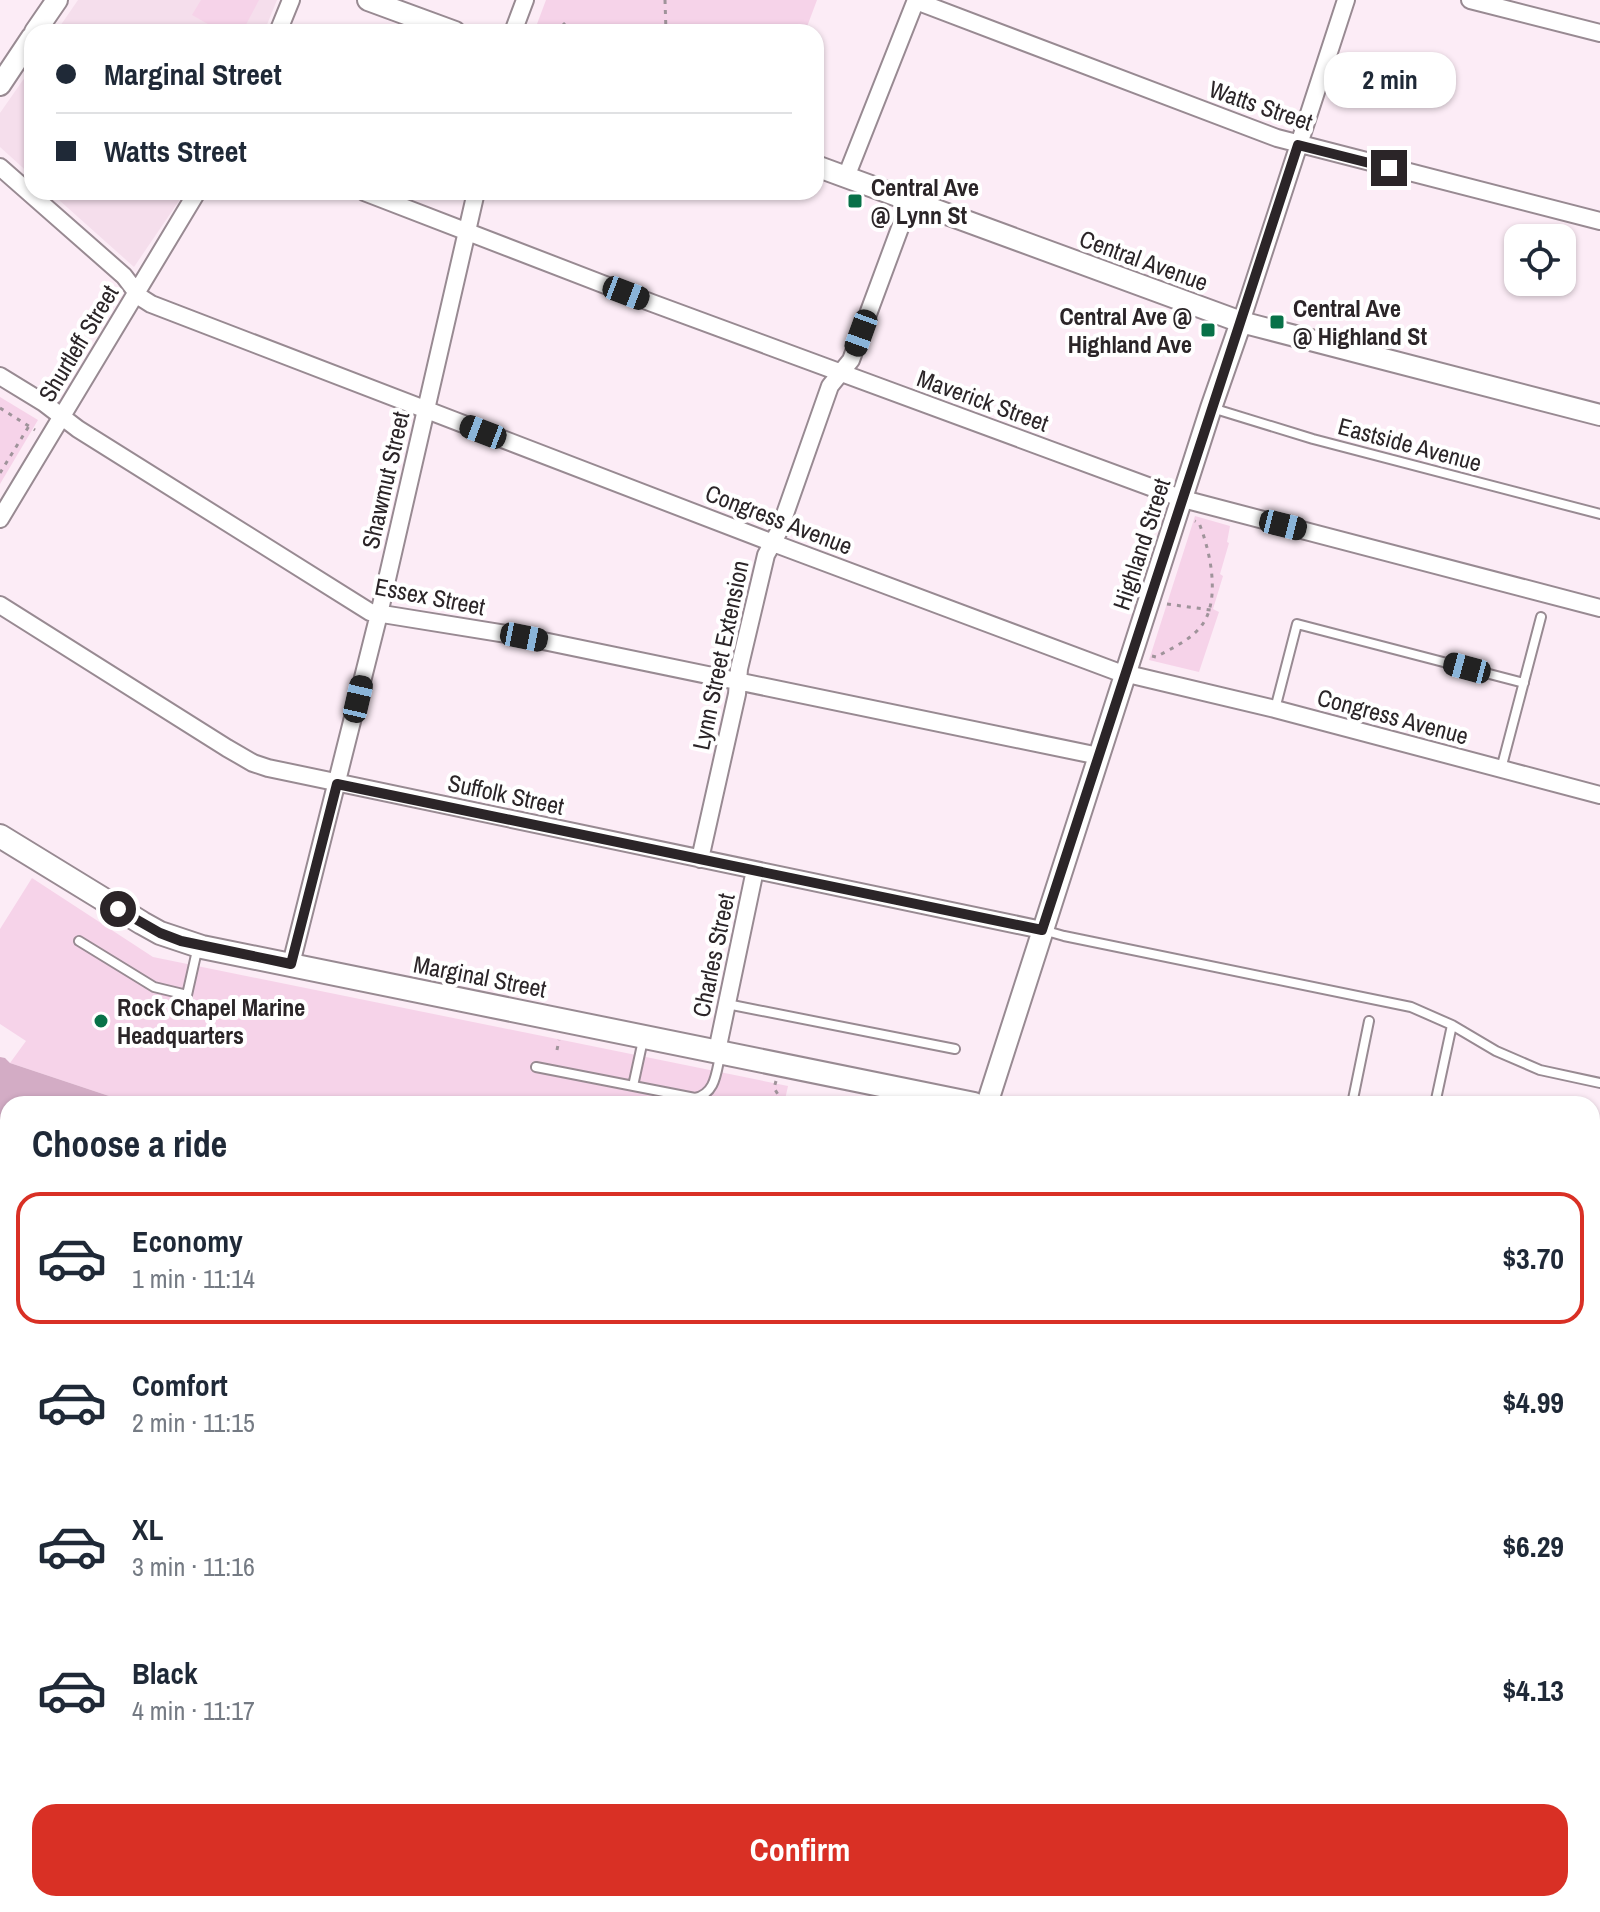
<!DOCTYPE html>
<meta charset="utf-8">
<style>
body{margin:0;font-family:"Archivo Narrow",sans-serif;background:#f2f2f3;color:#1f2937;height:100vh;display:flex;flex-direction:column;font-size:30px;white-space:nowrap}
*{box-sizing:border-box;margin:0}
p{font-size:26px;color:#747a83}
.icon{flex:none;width:44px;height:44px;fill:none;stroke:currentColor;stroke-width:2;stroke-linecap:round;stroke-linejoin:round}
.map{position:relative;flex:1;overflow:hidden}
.drawer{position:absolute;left:0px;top:1096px;width:1600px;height:816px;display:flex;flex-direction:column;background:#fff;border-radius:24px 24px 0 0;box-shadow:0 2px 6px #0004}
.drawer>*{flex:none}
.guide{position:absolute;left:24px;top:24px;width:800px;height:176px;border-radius:24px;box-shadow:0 2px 6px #0004;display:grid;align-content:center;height:176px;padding:0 32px;background:#fff}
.controls{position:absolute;left:1504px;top:224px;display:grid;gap:16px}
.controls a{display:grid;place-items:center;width:72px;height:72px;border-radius:16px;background:#fff;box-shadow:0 2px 6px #0004;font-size:40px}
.end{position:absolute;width:36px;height:36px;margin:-18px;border:10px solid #2b2528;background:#fff;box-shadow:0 0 0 4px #fff}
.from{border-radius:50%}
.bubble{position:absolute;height:56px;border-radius:24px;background:#fff;box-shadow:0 2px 6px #0004;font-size:26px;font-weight:800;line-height:56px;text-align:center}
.car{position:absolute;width:24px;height:48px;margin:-24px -12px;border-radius:10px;box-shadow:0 0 6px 2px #0007;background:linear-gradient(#222 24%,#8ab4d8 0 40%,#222 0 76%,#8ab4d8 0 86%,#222 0)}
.guide b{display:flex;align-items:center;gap:28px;height:76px;font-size:30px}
.guide b+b{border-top:2px solid #e0e1e3}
.guide i{width:20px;height:20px;background:#1f2937}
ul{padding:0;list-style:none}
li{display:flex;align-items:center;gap:24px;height:132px;margin:0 16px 12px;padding:0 16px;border:4px solid transparent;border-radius:24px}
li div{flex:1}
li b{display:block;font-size:30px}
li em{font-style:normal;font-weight:800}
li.active{border-color:#d93025}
li>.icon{width:72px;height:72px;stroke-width:1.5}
h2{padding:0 32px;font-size:36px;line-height:96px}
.primary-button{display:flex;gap:16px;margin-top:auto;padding:16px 32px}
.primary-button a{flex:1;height:92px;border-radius:24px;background:#d93025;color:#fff;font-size:32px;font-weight:800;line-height:92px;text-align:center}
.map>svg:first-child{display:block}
</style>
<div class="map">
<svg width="1600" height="1912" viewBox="0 0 1600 1912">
<rect width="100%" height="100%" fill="#fcecf6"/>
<path fill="#f5deec" d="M 78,0 L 277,0 L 264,32 L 56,32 Z
M 32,67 L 32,176 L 0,147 L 0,113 Z
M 50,192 L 185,192 L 134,267 Z"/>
<path fill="#f6d3e9" d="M 201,0 L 259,0 L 242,32 L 222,32 L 192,15 Z
M 546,0 L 817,0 L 805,32 L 534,32 Z
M 0,397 L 38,420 L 0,484 Z
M 1195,516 L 1230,526 L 1227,542 L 1229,543 L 1220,574 L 1223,576 L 1213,609 L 1219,612 L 1199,672 L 1149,660 Z
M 32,878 L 153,957 L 788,1086 L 784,1104 L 133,1104 L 10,1063 L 26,1041 L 0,1024 L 0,929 Z
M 1271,1904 L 1483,1904 L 1484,1912 L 1271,1912 Z"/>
<path fill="#d3acc5" d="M 0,1057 L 5,1058 L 10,1063 L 133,1104 L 8,1104 L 8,1717 L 0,1709 Z
M 1592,1573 L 1600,1574 L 1600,1912 L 1486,1912 L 1486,1904 L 1592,1904 Z
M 520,1904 L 1340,1904 L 1334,1912 L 523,1912 Z"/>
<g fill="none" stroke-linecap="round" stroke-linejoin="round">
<defs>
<path id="service" d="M 1212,408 L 1313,439 L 1600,514
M 1275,709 L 1297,624 L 1524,683
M 1501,769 L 1541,617
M 1043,930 L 1064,936 L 1411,1007 L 1452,1025 L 1496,1051 L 1540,1070 L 1600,1083
M 79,941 L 154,987 L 187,995 L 198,946
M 727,1004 L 955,1049
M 536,1067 L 695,1098 C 715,1094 716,1074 720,1056
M 633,1086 L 643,1040
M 1352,1104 L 1369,1021
M 1435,1104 L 1452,1025
M 1592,1356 L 1600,1358
M 1592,1432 L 1600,1433
M 1592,1533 L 1600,1533"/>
<path id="minor" d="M 1470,0 L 1600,33
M 916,1 L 1277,138 L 1600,221
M 278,32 L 291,0
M 513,32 L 525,0
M 0,167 L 124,276 L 140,297 L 151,304 L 773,543 L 1115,671 L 1275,709 L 1600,795
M 846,177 L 916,0
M 364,192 L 652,303 L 1183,499 L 1600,608
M 1241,322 L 1346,0
M 0,376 L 44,403 L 78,429 L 370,612 L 524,637 L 1099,756
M 0,519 L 197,192
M 0,605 L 227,748 L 253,763 L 268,768 L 1042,930
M 700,859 L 737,694 L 739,669 L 766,555 L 779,531 L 830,386 L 851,360 L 910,201
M 291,964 L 379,614 L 476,192
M 717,1051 L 755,870"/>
<path id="tertiary" d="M 368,0 L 455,32
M 35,32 L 57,0
M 0,85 L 32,37
M 816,166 L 1241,322 L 1600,415
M 987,1104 L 1211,408 L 1241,322"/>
<path id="secondary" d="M 0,836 L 142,923 L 160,933 L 202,947 L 974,1104
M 1592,1230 L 1600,1232"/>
</defs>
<use href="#service" stroke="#988a92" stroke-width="12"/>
<use href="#minor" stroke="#988a92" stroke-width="20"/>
<use href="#tertiary" stroke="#988a92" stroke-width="24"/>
<use href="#secondary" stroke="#988a92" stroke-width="26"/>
<path stroke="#9f939a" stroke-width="3" stroke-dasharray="4 6" stroke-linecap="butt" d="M 665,0 L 666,32
M 563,23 L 572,32
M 0,408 L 35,430
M 0,473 L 29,426
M 1167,604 L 1211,610
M 1152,656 L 1156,657 C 1172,648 1191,640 1202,625 C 1221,599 1210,550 1199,523 L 1195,521
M 557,1050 L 559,1040
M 776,1081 L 774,1088 L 779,1096 L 777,1104
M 532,1104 L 534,1097 L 548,1099 L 549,1094
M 1446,1904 L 1456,1910
M 1483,1904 L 1484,1912
M 1456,1910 L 1474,1904
M 1358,1912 L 1369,1904"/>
<use href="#service" stroke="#fff" stroke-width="8"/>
<use href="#minor" stroke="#fff" stroke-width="16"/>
<use href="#tertiary" stroke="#fff" stroke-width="20"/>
<use href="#secondary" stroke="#fff" stroke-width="22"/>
</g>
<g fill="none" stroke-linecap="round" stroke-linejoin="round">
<path stroke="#2b2528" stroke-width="10" d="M 118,909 L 160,933 L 181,941 L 291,964 L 337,784 L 1042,930 L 1298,145 L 1389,168"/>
</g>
<g fill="#087148" stroke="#fff" stroke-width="3">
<rect x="847" y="193" width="16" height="16" rx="4"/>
<rect x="1269" y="314" width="16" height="16" rx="4"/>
<rect x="1200" y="322" width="16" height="16" rx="4"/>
<circle cx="101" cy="1021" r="8"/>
</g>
<g text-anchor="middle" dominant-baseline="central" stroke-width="8" stroke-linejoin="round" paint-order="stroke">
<g font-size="24" fill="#2b2528" stroke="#fff">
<text transform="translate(1261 105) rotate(19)">Watts Street</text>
<text transform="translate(1144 260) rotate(20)">Central Avenue</text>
<text transform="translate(78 343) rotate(-59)">Shurtleff Street</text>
<text transform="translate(983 400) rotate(20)">Maverick Street</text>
<text transform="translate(1410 444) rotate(15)">Eastside Avenue</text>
<text transform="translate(385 480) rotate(-77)">Shawmut Street</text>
<text transform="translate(779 519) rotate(21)">Congress Avenue</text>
<text transform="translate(1141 544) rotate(-72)">Highland Street</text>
<text transform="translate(430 596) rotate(11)">Essex Street</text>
<text transform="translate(720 655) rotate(-78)">Lynn Street Extension</text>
<text transform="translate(1393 716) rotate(15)">Congress Avenue</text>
<text transform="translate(506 794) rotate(12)">Suffolk Street</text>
<text transform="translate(713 955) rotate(-78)">Charles Street</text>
<text transform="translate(480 976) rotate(11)">Marginal Street</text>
</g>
<g font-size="24" font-weight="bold" fill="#2b2528" stroke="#fff" text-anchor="start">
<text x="871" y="187">Central Ave<tspan x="871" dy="28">@ Lynn St</tspan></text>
<text x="1293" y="308">Central Ave<tspan x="1293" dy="28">@ Highland St</tspan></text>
<text x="1192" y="316" text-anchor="end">Central Ave @<tspan x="1192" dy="28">Highland Ave</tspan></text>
<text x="117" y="1007">Rock Chapel Marine<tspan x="117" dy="28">Headquarters</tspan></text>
</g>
</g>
</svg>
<div class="controls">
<a><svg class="icon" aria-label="locate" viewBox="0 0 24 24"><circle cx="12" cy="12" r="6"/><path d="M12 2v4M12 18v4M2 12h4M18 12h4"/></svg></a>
</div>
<i class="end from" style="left:118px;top:909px"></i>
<i class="end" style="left:1389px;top:168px"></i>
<div class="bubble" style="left:1324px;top:52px;width:132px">2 min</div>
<i class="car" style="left:626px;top:293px;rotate:111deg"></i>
<i class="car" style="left:861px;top:333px;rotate:200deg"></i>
<i class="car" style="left:483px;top:432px;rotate:291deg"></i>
<i class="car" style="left:1283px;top:525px;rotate:104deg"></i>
<i class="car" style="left:524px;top:637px;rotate:101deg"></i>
<i class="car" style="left:1467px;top:668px;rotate:285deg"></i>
<i class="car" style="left:358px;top:699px;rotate:13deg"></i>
<div class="guide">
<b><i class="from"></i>Marginal Street</b>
<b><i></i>Watts Street</b>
</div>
<section class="drawer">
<h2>Choose a ride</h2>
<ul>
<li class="active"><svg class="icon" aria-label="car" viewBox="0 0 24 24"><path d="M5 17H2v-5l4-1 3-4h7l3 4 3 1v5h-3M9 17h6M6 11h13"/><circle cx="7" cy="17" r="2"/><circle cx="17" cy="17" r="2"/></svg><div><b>Economy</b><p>1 min · 11:14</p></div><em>$3.70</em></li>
<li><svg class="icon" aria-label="car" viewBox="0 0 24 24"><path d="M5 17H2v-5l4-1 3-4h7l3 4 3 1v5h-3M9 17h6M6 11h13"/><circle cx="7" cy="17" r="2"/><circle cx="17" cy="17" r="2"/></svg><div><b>Comfort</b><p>2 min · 11:15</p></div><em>$4.99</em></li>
<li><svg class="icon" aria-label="car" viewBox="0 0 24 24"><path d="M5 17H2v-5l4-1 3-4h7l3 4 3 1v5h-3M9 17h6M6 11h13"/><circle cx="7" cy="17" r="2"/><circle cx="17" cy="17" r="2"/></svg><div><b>XL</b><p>3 min · 11:16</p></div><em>$6.29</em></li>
<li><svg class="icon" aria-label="car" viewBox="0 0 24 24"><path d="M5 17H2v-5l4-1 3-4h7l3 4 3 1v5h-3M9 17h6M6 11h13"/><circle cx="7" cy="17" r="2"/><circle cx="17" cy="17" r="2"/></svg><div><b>Black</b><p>4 min · 11:17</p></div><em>$4.13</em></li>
</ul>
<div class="primary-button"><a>Confirm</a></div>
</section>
</div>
